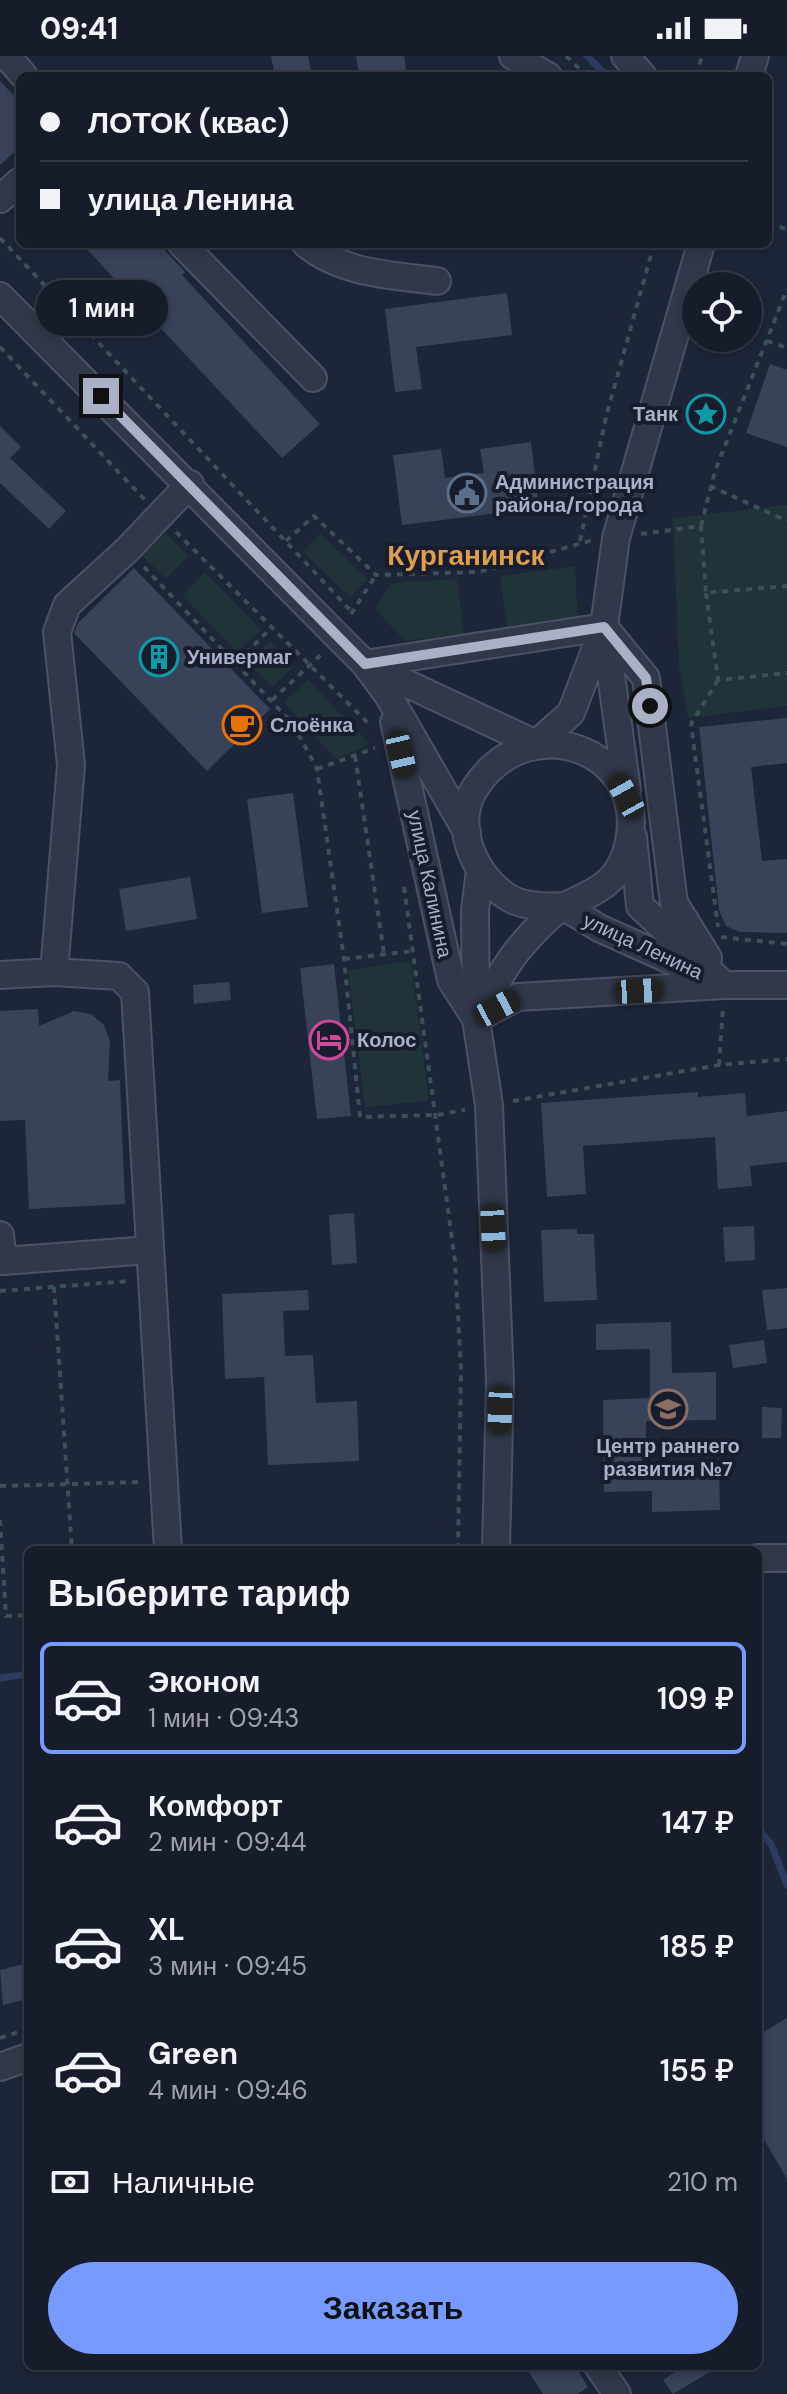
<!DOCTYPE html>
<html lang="ru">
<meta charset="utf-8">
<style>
body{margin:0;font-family:"DM Sans",sans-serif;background:#1f2532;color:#f1f3f6;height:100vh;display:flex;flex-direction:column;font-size:30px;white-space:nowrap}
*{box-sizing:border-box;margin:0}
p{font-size:26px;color:#9ea1a8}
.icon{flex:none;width:44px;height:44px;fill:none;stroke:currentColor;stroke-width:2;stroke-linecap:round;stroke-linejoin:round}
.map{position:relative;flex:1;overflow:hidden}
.drawer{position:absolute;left:24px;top:1490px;width:738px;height:824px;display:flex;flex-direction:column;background:#161c2a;border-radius:12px;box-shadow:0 4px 12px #0003,0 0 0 2px #353a47}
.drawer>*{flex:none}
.guide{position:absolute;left:16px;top:16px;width:756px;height:176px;border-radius:12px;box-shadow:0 4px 12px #0003,0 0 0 2px #353a47;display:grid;align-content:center;height:176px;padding:0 24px;background:#161c2a}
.buttons{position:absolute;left:682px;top:216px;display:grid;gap:16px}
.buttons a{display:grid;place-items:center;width:80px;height:80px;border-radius:50%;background:#161c2a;box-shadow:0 4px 12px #0003,0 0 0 2px #353a47;font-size:40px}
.end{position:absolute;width:36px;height:36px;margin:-18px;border:10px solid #aab1c6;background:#111;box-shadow:0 0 0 4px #111}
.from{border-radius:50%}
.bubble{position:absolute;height:56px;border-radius:28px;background:#161c2a;box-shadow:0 4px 12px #0003,0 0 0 2px #353a47;font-size:26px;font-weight:600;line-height:56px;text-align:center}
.car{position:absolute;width:24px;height:48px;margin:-24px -12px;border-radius:10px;box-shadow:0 0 6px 2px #0007;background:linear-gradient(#222 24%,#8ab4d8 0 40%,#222 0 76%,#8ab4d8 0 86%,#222 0)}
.guide b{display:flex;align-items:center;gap:28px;height:76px;font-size:30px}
.guide b+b{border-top:2px solid #353a47}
.guide i{width:20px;height:20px;background:#f1f3f6}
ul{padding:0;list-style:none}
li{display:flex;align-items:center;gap:24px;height:112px;margin:0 16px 12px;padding:0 8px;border:4px solid transparent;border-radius:12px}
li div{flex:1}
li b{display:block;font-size:30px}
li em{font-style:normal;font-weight:600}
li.selected{border-color:#769aff}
li>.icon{width:72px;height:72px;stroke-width:1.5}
h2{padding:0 24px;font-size:36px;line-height:96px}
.pay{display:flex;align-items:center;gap:20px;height:88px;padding:0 24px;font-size:30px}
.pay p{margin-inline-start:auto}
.cta{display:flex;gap:16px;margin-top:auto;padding:16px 24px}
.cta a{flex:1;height:92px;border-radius:48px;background:#769aff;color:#111;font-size:32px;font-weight:600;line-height:92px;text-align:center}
.status{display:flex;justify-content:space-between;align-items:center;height:56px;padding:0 40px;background:#161c2a;direction:ltr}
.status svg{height:22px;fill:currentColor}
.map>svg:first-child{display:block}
</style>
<div class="status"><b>09:41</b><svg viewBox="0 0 49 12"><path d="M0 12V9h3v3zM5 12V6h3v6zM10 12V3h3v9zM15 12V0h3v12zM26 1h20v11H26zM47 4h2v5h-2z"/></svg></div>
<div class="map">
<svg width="787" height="2338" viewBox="0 0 787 2338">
<rect width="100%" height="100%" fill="#1d2538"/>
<path fill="#1f3339" d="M 787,449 L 787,650 L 688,662 L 679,610 L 673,462 Z
M 165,477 L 189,500 L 166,523 L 142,499 Z
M 320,477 L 368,523 L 350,541 L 303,496 Z
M 575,510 L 578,567 L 507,573 L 500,520 Z
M 205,516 L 261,574 L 237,596 L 182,539 Z
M 457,523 L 464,578 L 405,585 L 375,553 L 392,527 Z
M 270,585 L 294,610 L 272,631 L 248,607 Z
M 308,624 L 370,688 L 336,703 L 284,646 Z
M 411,905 L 429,1045 L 365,1051 L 348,914 Z"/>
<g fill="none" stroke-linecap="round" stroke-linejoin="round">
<path stroke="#2c3b5f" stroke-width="7" d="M 587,0 L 607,20
M 0,1622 L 28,1618
M 758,1772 L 771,1788 L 787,1829"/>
</g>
<path fill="#384259" d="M 271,0 L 308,0 L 312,20 L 275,20 Z
M 356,0 L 404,0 L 407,20 L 359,20 Z
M 0,25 L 20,46 L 20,91 L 0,109 Z
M 82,188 L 159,188 L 185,216 L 182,219 L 320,368 L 282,402 Z
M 507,237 L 512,279 L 416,291 L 422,333 L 395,336 L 385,253 Z
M 770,308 L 787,314 L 787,391 L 746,377 Z
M 0,370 L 21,391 L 10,402 L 66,455 L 49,473 L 0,427 Z
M 531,386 L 539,452 L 402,469 L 393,399 L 441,393 L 445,422 L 484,417 L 480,393 Z
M 134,512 L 270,653 L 207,715 L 74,577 L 78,567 Z
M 787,662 L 787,707 L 751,711 L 762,805 L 787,803 L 787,877 L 740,876 L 726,870 L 719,854 L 699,671 Z
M 293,737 L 308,851 L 262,857 L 247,743 Z
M 190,821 L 197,863 L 126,875 L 119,833 Z
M 334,908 L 351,1060 L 317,1063 L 300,912 Z
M 229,926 L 231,944 L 194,948 L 193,929 Z
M 38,953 L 39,970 L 74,955 L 91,958 L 104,969 L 110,985 L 108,1025 L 120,1024 L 125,1148 L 29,1153 L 25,1064 L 0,1065 L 0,955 Z
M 698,1036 L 698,1041 L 745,1037 L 747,1060 L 787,1055 L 787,1106 L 750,1110 L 752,1130 L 718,1133 L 715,1081 L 583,1090 L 586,1138 L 547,1141 L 541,1047 Z
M 354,1157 L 357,1207 L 332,1209 L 329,1159 Z
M 754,1170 L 755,1204 L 725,1206 L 723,1171 Z
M 577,1173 L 577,1178 L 594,1178 L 597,1244 L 544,1246 L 541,1174 Z
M 787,1232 L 787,1272 L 767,1274 L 762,1234 Z
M 308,1234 L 309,1254 L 283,1255 L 285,1300 L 313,1299 L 316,1347 L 357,1345 L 359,1405 L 268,1409 L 264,1321 L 225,1323 L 222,1238 Z
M 671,1266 L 672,1317 L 716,1316 L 716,1364 L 646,1365 L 646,1411 L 719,1410 L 720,1454 L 652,1456 L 652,1435 L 604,1436 L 603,1344 L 650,1342 L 650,1293 L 596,1294 L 596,1268 Z
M 764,1284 L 767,1307 L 733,1312 L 729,1289 Z
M 762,1351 L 782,1352 L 781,1382 L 762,1382 Z
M 23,1908 L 28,1943 L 3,1949 L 0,1914 Z
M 787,1962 L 787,2123 L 758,2073 L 758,1979 Z
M 525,2310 L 575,2310 L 588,2331 L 578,2338 L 543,2338 Z
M 684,2310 L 720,2310 L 673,2338 L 663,2324 Z"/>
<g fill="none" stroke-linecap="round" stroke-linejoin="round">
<defs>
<path id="minor" d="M 7,0 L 24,20
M 513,0 L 548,20
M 625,0 L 643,20
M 749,20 L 755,0
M 0,143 L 20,125
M 182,188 L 313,322
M 306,188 C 343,218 391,219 437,225
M 0,240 L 365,608 L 388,639 L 467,776
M 604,571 L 646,622 L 674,847 L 708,902
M 605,575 L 627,734
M 365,608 L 536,688 L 571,657 L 604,571 L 616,482 L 701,188
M 365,608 L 604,571
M 394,666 L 451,924 L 476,963
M 633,781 L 640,850 L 724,929
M 480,814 L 475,854 L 476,963 L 489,1049 L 500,1326 L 496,1494
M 563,850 L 599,872 L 699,917
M 0,919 L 54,916
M 476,963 C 489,941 501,915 517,895 C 528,882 549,857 565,850 C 592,837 616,829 626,797 C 657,698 531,646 475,732 C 450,770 477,827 515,845 C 531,851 547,851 563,850
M 476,963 L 518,941 L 724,929 L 787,929
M 0,1179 L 3,1205 L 150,1194
M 168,1494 L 135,936 L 119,920 L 54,916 L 71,709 L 57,576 L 67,549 L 127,494 L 190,428
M 758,1502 L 787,1502
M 0,2011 L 28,2001
M 598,2310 L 617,2338"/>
</defs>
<use href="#minor" stroke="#4b5264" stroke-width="30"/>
<path stroke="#3c5057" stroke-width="4" stroke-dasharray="6 6" stroke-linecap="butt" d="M 566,0 L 587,20
M 696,20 L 702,0
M 768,168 L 787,173
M 0,182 L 352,556
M 767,285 L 787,292
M 0,291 L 145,444
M 710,430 L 787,465
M 701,470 L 715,415 L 787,233
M 176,476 L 371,670
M 641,478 L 701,470 L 706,537 L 787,530
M 286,485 L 314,460 L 376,519 L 479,516 L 593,484
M 580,485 L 606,361 L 654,188
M 144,511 L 293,668 L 317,713 L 344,903 L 360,1061 L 436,1059 L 465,1054
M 706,537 L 718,624 L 787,617
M 351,558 L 376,519
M 237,606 L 271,572
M 718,624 L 691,668 L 718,871
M 272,644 L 323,597
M 355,700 L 384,898
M 317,713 L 375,692
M 404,831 L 455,1205 L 461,1313 L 458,1494
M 721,881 L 787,888
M 344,903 L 413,895
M 719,1009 L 723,952
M 513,1045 L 719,1009 L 787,1003
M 54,1231 L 72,1494
M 0,1235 L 129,1225
M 0,1430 L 141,1426
M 0,1464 L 6,1560 L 28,1559
M 0,1982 L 28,1973"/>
<use href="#minor" stroke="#313849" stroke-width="26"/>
</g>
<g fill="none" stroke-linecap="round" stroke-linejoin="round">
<path stroke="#aab1c6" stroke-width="10" d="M 101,340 L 365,608 L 604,571 L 646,622 L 650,650"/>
</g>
<defs>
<symbol id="sight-ring" viewBox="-11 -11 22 22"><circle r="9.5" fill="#171d2d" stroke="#0f9aa8" stroke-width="1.5"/><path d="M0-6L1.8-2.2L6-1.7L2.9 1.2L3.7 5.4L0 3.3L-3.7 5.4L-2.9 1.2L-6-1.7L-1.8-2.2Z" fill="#0f9aa8"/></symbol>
<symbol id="civic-ring" viewBox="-11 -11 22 22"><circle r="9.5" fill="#171d2d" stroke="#5c6f8a" stroke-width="1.5"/><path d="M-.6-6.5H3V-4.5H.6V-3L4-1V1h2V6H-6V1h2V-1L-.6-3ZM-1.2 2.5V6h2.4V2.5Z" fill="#5c6f8a"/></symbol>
<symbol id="building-ring" viewBox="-11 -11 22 22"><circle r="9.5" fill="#171d2d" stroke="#0f9aa8" stroke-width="1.5"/><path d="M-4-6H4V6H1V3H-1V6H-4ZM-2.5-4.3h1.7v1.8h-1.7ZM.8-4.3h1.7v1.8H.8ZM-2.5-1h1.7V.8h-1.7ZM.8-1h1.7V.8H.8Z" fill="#0f9aa8"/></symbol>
<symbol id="cafe-ring" viewBox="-11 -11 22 22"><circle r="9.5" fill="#171d2d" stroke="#e8710a" stroke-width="1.5"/><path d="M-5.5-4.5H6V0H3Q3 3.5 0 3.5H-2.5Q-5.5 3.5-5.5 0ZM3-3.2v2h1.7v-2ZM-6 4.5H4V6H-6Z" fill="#e8710a"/></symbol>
<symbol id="hotel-ring" viewBox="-11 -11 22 22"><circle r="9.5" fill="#171d2d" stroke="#d1479c" stroke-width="1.5"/><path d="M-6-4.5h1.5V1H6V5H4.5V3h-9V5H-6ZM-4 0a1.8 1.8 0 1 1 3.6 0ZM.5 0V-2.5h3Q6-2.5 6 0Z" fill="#d1479c"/></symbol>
<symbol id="school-ring" viewBox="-11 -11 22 22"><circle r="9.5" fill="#171d2d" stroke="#8d6e63" stroke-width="1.5"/><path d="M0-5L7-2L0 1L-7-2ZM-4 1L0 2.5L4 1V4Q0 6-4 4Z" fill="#8d6e63"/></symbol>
</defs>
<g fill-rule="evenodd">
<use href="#sight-ring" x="684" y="336" width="44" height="44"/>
<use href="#civic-ring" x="445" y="415" width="44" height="44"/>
<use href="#building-ring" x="137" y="579" width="44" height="44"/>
<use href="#cafe-ring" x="220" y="647" width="44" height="44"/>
<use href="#hotel-ring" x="307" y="962" width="44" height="44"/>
<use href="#school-ring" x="646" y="1331" width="44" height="44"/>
</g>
<g text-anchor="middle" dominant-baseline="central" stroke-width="8" stroke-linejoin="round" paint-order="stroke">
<g font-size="20" font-weight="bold" fill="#aab1c6" stroke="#171d2d" text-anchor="start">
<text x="678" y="358" text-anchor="end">Танк</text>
<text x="495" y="426">Администрация<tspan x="495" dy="23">района/города</tspan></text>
<text x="187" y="601">Универмаг</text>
<text x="270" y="669">Слоёнка</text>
<text x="357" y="984">Колос</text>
<text x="668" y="1390" text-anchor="middle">Центр раннего<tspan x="668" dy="23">развития №7</tspan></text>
</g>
<g font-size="20" fill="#aab1c6" stroke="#171d2d">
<text transform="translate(430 828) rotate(78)">улица Калинина</text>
<text transform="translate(643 890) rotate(25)">улица Ленина</text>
</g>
<g font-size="28" font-weight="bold" fill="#de9e4d" stroke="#171d2d">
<text x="466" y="499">Курганинск</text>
</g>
</g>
</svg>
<div class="buttons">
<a><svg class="icon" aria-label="locate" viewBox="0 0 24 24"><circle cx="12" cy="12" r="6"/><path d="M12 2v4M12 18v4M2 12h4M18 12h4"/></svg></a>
</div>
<i class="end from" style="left:650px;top:650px"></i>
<i class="end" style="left:101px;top:340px"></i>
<div class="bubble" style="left:36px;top:224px;width:132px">1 мин</div>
<i class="car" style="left:401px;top:698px;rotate:167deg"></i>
<i class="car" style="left:626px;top:740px;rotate:331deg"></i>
<i class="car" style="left:639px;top:935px;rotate:87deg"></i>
<i class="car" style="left:497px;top:952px;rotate:62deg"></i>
<i class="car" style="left:493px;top:1172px;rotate:177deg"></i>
<i class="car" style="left:500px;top:1354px;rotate:182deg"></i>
<div class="guide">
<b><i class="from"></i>ЛОТОК (квас)</b>
<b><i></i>улица Ленина</b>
</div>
<section class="drawer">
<h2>Выберите тариф</h2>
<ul>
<li class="selected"><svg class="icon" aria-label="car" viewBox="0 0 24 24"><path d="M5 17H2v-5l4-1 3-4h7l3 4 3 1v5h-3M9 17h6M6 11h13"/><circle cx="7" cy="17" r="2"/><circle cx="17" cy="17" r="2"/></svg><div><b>Эконом</b><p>1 мин · 09:43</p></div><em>109 ₽</em></li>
<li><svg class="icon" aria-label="car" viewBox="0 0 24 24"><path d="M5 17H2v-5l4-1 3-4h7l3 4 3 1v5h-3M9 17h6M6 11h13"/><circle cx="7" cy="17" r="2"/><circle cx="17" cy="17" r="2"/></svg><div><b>Комфорт</b><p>2 мин · 09:44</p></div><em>147 ₽</em></li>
<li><svg class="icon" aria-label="car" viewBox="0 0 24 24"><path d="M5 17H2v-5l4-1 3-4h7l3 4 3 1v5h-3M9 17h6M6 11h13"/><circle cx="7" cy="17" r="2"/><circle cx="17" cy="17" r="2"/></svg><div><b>XL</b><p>3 мин · 09:45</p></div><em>185 ₽</em></li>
<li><svg class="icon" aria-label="car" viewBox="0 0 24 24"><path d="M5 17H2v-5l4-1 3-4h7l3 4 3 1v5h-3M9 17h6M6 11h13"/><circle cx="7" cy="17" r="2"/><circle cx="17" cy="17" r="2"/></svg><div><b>Green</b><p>4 мин · 09:46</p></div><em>155 ₽</em></li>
</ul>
<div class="pay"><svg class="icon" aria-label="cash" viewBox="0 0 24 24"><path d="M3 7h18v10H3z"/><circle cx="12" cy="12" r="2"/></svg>Наличные<p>210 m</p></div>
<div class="cta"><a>Заказать</a></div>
</section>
</div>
